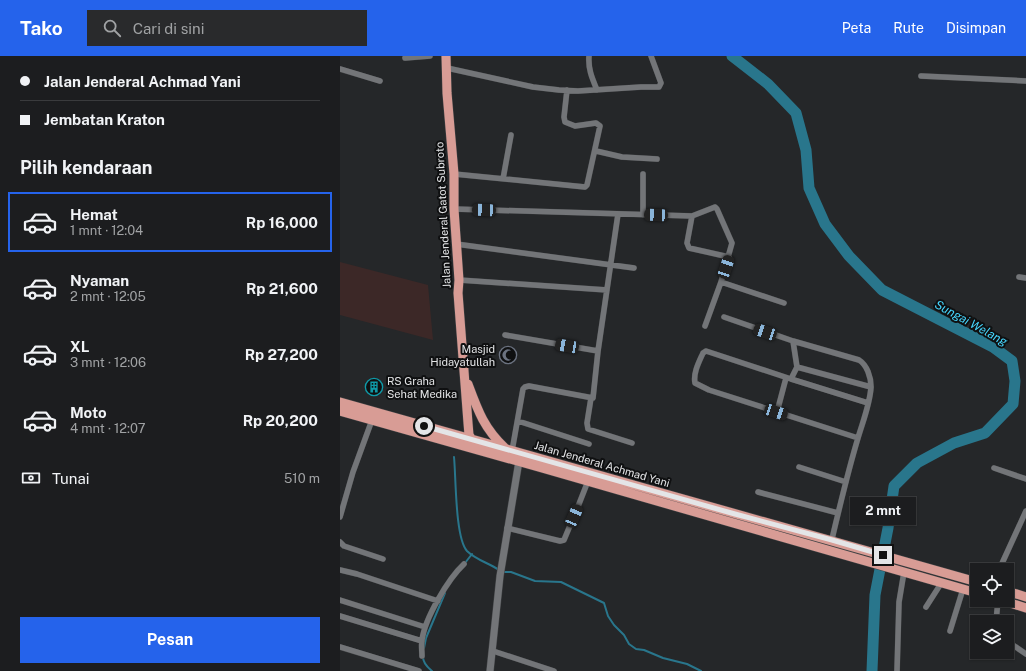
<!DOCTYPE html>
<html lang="id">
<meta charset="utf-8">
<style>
body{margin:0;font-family:"Public Sans",sans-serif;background:#292a2c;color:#f1f3f6;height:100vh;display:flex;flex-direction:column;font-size:15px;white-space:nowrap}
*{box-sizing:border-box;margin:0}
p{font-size:13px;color:#a0a2a4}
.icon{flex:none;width:22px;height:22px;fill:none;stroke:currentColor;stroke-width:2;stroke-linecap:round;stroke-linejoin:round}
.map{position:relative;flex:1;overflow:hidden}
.side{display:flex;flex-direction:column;background:#1c1d1f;width:340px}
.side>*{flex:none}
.guide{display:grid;align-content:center;height:88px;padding:0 20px;background:#1c1d1f}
.fabs{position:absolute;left:630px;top:507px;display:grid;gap:8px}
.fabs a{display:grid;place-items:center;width:44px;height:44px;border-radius:0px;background:#1c1d1f;box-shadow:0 1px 3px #0004,0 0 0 1px #3a3b3d;font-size:20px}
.end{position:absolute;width:18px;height:18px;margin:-9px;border:5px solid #e4e5e7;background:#111;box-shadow:0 0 0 2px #111}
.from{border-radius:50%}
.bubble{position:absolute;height:28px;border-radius:0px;background:#1c1d1f;box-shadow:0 1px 3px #0004,0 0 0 1px #3a3b3d;font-size:13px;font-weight:700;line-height:28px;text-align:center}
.car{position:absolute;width:12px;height:24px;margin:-12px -6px;border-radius:5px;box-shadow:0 0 3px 1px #0007;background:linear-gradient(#222 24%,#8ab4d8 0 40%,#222 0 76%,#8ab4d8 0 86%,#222 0)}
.guide b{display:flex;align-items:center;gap:14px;height:38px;font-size:15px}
.guide b+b{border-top:1px solid #3a3b3d}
.guide i{width:10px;height:10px;background:#f1f3f6}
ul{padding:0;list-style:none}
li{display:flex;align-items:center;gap:12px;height:60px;margin:0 8px 6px;padding:0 12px;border:2px solid transparent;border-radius:0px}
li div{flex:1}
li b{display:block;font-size:15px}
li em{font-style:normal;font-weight:700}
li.current{border-color:#2563eb}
li>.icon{width:36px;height:36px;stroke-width:1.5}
h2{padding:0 20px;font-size:18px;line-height:48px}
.pay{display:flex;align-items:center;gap:10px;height:44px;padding:0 20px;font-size:15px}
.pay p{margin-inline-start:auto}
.action{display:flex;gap:8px;margin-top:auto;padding:8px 20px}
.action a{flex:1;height:46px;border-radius:0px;background:#2563eb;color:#fff;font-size:16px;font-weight:700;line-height:46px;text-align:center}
header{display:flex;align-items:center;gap:24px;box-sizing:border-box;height:56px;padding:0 20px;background:#2563eb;color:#fff}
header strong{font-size:19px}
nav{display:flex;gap:22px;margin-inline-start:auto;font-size:14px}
.search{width:280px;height:36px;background:#292a2c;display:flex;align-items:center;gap:10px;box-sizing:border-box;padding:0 14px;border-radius:0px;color:#a0a2a4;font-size:15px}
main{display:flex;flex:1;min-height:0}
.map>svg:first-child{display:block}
</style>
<header>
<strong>Tako</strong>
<div class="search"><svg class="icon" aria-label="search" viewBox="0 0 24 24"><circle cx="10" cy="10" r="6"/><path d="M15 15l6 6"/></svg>Cari di sini</div>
<nav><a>Peta</a><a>Rute</a><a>Disimpan</a></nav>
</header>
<main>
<section class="side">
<div class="guide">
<b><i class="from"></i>Jalan Jenderal Achmad Yani</b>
<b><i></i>Jembatan Kraton</b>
</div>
<h2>Pilih kendaraan</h2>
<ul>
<li class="current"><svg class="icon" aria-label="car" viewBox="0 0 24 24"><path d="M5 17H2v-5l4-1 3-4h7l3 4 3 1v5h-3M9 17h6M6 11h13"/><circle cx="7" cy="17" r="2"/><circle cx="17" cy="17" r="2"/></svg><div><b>Hemat</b><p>1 mnt · 12:04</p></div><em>Rp 16,000</em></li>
<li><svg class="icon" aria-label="car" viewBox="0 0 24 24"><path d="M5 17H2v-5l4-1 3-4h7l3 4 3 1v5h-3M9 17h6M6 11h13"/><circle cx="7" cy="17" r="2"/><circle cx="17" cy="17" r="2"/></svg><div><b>Nyaman</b><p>2 mnt · 12:05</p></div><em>Rp 21,600</em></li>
<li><svg class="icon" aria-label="car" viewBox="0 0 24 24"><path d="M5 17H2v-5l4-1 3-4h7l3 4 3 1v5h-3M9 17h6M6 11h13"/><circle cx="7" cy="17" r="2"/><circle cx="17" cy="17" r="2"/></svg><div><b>XL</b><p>3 mnt · 12:06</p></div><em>Rp 27,200</em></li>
<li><svg class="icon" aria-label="car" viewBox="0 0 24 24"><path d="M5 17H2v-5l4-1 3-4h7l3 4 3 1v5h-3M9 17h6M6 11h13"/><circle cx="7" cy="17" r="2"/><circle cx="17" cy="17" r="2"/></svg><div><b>Moto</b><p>4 mnt · 12:07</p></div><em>Rp 20,200</em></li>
</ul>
<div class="pay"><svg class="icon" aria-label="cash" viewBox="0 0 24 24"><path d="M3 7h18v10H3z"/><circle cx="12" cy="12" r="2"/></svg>Tunai<p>510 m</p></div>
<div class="action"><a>Pesan</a></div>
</section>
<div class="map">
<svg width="686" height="615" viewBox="0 0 686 615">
<rect width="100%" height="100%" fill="#252729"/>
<path fill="#3c2827" d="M 0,206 L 88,229 L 93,284 L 0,259 Z"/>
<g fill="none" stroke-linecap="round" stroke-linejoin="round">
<path stroke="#29768c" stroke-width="2" d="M 114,401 C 116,420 115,482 127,495 C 136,504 149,507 159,514
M 125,507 L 132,498
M 163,516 L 171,516 L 195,525 L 221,526 L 264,547 L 268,560 L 274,569 L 284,579 L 289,588 L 296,593 L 304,594 L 323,602 L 347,608 L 361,615
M 84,592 L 86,582 L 105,537
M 83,601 C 83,607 87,611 92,615"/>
<path stroke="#29768c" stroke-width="11" d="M 392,0 L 428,28 L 456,57 L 466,94 L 469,132 L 485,168 L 509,200 L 542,234 L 653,291 L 672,305 L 675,325 L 673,348 L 645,377 L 614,387 L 577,407 L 554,430 L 548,472 L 535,539 L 532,615"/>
<defs>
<path id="minor" d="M 249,0 C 248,13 252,22 257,34
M 65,2 L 90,0
M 107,12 L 193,31 L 219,34 L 238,35 L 301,31 L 319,31 L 321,27 L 311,0
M 0,13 L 40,25
M 581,20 L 686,25
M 256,95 L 282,101 L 317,103
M 114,118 L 245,131 L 247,129 L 260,70 L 256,67 L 235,70 L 225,66 L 224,61 L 227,34
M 303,118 L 303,159
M 163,123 L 171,79
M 114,153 L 352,160 L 375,151 L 377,153 L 392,187 L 381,226 L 444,247
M 352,160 L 347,187 L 349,192 L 389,201
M 116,188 L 294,212
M 679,221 L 686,222
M 119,224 L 267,234
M 384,261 L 453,285 L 519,304 C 527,309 531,321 531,331 C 530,348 523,365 518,382 C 508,415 500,449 492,483
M 365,270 L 381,226
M 165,279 L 258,295
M 453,285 L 457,311 L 451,323 L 366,295 L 363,297 C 359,306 353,317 355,327 L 369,334 L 518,382
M 457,311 L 531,331
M 451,323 L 528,347
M 251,342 L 247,367 L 248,373 L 292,387
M 437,356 L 446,322
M 178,365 L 249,388
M 172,395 L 183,333 L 185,331 L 189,330 L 253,342 L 258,295 L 278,158
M 459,411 L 506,426
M 654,412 L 686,423
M 418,436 L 498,457
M 0,461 L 13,416 L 32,364
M 167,472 L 220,485 L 224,484 L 239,448 L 248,425
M 0,486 L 4,490 L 43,503
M 0,514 L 17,518 L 98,545
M 659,514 L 686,455
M 0,544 L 85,571
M 586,551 L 602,526
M 0,560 L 82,585
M 656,566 L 658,544
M 610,575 L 623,533
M 667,585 L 686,598
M 0,591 L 79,615
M 153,595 L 214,615
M 82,600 C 82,595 81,589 82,584 C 85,562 108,523 124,508
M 557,615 L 559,546 L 564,516"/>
<path id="tertiary" d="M 150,615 L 160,520 L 179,405"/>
<path id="trunk" d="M 106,0 L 107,37 L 114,118 L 114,153 L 119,224 L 118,237 L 128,367 L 129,379 L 134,387
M 128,328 C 138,355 144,372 165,392
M 0,346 C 212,407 425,465 637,526
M 0,355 L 202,412 L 637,537
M 667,535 L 686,541
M 661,544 L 686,552"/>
</defs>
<use href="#minor" stroke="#414345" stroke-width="6"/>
<use href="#tertiary" stroke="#414345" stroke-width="8"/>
<use href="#trunk" stroke="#414345" stroke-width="10"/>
<use href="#minor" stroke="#737578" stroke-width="5.5"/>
<use href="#tertiary" stroke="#737578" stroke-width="7"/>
<use href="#trunk" stroke="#d89c95" stroke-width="9"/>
</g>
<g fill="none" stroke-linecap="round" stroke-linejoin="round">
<path stroke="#e4e5e7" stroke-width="5" d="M 84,370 L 395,458 L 492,484 L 543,499"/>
</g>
<defs>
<symbol id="mosque-ring" viewBox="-11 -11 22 22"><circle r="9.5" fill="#0f1011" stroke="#6b7280" stroke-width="1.5"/><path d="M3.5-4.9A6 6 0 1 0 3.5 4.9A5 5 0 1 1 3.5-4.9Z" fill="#6b7280"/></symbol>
<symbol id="building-ring" viewBox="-11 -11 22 22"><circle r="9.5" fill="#0f1011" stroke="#0f9aa8" stroke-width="1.5"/><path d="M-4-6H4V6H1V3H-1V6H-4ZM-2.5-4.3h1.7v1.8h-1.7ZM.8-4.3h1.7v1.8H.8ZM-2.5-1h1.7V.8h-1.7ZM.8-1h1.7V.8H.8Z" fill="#0f9aa8"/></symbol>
</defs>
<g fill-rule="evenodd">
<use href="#mosque-ring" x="158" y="289" width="20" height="20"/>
<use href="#building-ring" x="24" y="321" width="20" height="20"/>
</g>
<g text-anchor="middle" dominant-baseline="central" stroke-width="4" stroke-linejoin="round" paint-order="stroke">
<g font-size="11" fill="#e4e5e7" stroke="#0f1011">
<text transform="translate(103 159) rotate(-93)">Jalan Jenderal Gatot Subroto</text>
<text transform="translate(262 408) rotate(16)">Jalan Jenderal Achmad Yani</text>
</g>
<g font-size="11" fill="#e4e5e7" stroke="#0f1011" text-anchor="end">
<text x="155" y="293">Masjid<tspan x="155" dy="13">Hidayatullah</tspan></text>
<text x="47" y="325" text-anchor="start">RS Graha<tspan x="47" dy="13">Sehat Medika</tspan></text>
</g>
<g font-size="12" font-style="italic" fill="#46d6fe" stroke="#0f1011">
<text transform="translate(631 267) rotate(29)">Sungai Welang</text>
</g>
</g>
</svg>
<div class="fabs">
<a><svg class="icon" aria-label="locate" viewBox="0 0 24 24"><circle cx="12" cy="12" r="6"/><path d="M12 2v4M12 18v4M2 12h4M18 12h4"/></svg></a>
<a><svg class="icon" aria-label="layers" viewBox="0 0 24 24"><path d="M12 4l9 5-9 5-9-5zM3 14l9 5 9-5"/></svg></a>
</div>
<i class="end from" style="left:84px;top:370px"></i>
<i class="end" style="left:543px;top:499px"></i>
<div class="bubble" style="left:510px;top:441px;width:66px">2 mnt</div>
<i class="car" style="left:144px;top:154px;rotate:272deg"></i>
<i class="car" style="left:316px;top:159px;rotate:272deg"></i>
<i class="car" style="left:386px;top:211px;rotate:18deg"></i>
<i class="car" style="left:425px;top:276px;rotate:289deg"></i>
<i class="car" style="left:227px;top:290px;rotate:280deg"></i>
<i class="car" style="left:436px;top:356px;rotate:108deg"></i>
<i class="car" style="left:234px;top:460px;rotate:23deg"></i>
</div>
</main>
